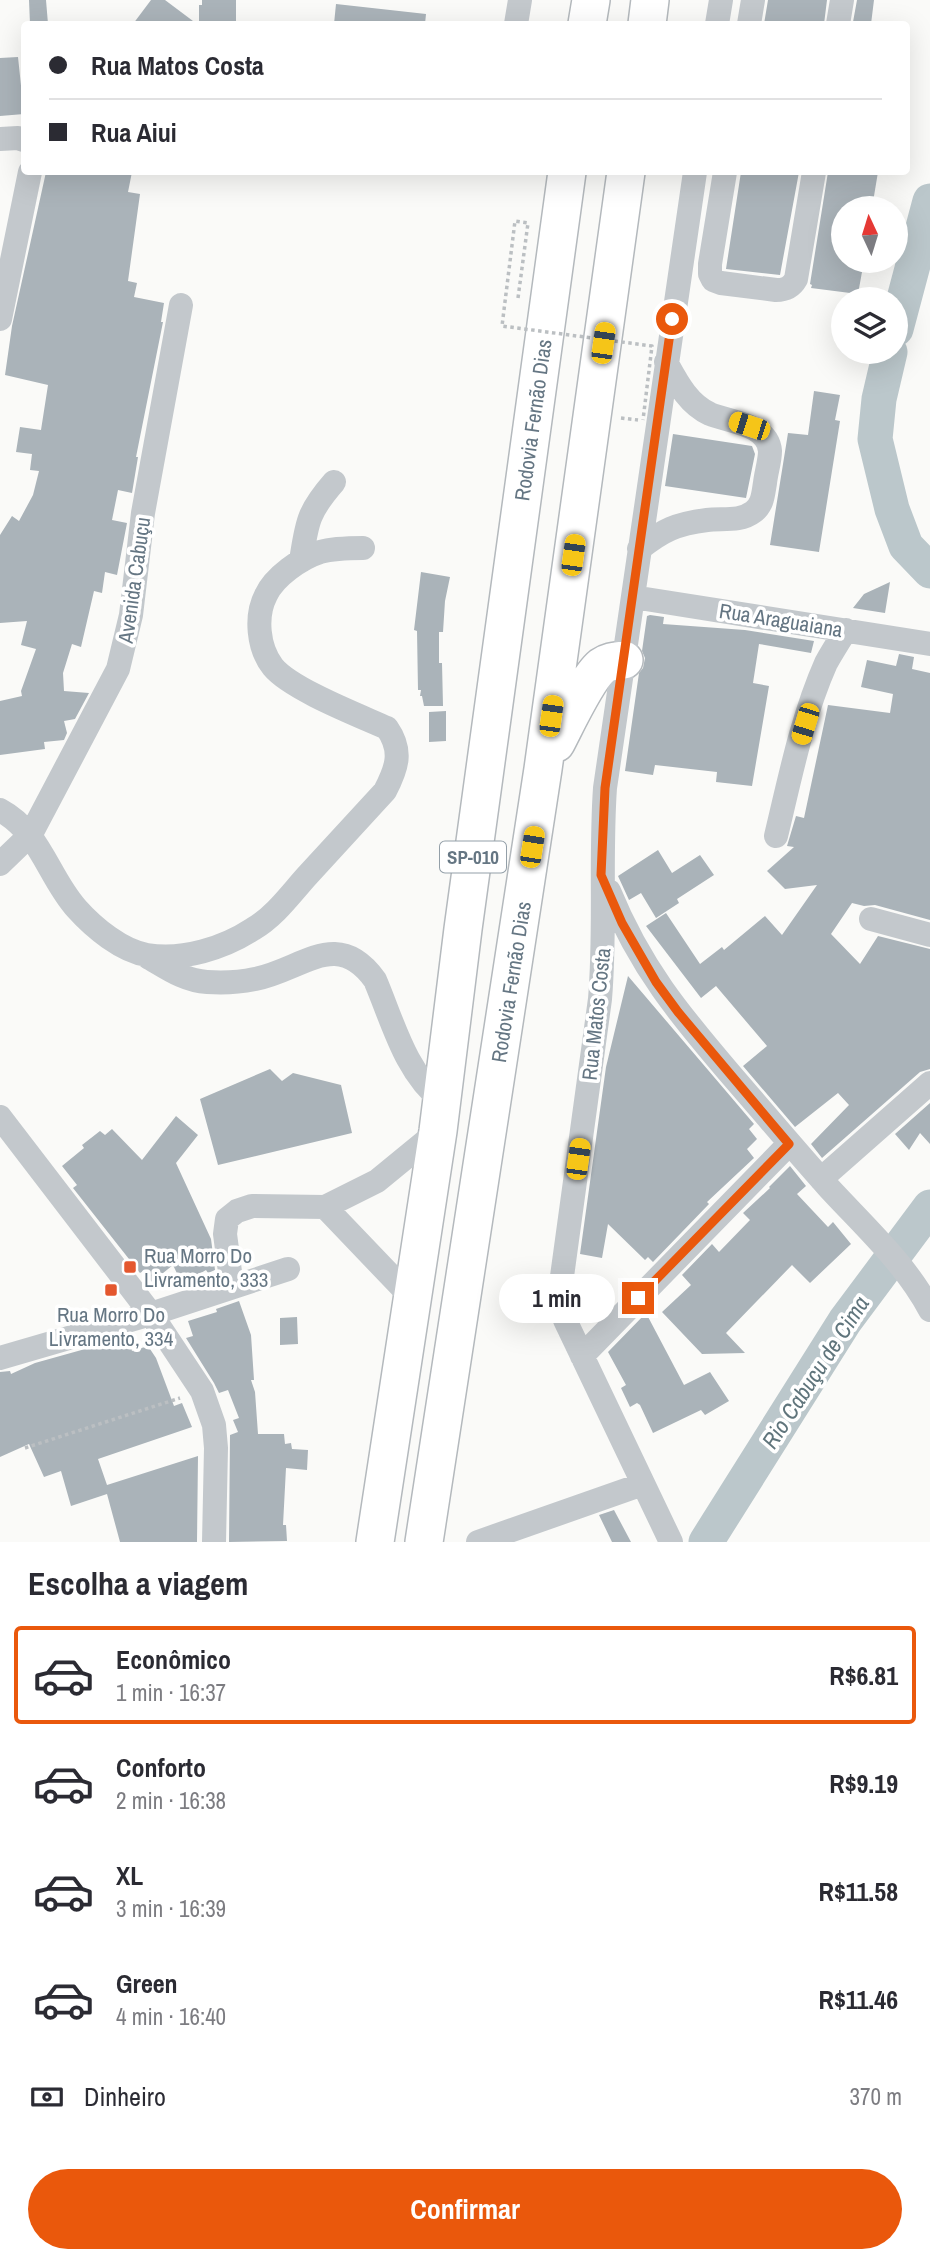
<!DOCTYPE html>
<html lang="pt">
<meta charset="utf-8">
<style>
body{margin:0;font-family:"Archivo Narrow",sans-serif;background:#f7f7f7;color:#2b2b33;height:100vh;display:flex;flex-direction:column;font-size:26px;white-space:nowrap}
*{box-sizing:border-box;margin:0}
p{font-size:23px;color:#7c7c81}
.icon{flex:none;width:38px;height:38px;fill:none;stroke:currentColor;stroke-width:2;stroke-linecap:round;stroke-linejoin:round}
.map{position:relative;height:1542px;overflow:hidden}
.panel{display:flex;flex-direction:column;background:#fff;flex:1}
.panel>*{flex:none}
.guide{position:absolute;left:21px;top:21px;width:889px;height:154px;border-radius:7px;box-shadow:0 7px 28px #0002;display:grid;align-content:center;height:154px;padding:0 28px;background:#fff}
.needle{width:46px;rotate:356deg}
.buttons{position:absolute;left:831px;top:196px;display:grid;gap:14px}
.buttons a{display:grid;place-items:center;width:77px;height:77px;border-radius:50%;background:#fff;box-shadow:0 7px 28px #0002;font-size:35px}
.end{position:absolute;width:32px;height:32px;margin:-16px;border:9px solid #ea580c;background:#fff;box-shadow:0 0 0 4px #fff}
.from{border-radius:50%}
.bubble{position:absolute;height:49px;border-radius:24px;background:#fff;box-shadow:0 7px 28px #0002;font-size:23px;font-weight:700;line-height:49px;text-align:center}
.car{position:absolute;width:21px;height:42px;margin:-21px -10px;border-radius:9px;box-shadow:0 0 5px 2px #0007;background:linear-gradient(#f5c518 24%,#345 0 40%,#f5c518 0 76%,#345 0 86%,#f5c518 0)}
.guide b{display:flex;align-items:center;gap:24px;height:66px;font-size:26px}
.guide b+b{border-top:2px solid #e1e1e2}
.guide i{width:18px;height:18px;background:#2b2b33}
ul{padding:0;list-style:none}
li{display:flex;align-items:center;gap:21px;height:98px;margin:0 14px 10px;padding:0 14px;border:4px solid transparent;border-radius:7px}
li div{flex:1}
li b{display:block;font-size:26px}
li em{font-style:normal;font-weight:700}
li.active{border-color:#ea580c}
li>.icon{width:63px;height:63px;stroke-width:1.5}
h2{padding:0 28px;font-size:32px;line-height:84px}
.pay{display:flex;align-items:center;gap:18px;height:77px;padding:0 28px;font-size:26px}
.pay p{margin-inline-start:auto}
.primary-button{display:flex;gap:14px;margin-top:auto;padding:14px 28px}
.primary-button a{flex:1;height:80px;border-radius:42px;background:#ea580c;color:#fff;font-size:28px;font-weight:700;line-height:80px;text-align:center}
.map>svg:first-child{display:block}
</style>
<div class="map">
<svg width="930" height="1542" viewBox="0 0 930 1542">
<rect width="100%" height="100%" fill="#fafaf8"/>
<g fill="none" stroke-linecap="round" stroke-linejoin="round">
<path stroke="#bbc7cb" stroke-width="35" d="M 896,329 L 930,201
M 890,352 L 879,399 L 875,439 L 892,509 L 906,546 L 930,571
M 706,1542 L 845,1321 L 930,1207"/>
</g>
<path fill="#aab3b9" d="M 29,0 L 46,0 L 48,24 L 30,24 Z
M 151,0 L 165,0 L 197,24 L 133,24 Z
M 202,0 L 236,0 L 236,22 L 199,24 L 199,5 L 202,5 Z
M 768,0 L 827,0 L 824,24 L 764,24 Z
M 857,0 L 874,0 L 871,24 L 853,22 Z
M 336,4 L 426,14 L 425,24 L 334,24 Z
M 18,57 L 24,114 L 0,116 L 0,58 Z
M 46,172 L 132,172 L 128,192 L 140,194 L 128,281 L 137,283 L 134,297 L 164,303 L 161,322 L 163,322 L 136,457 L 138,457 L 132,493 L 118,490 L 112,520 L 127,523 L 117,575 L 105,572 L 102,593 L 94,591 L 81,647 L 72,644 L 63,673 L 64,691 L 89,693 L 75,719 L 64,721 L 67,733 L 64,740 L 44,742 L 45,749 L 0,755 L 0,701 L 22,696 L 21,691 L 36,649 L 21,645 L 27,621 L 0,623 L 0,535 L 12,516 L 19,521 L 33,495 L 39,471 L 30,470 L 32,454 L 16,452 L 20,427 L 41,430 L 48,385 L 5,375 L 12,326 Z
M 741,172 L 799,172 L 780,275 L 726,269 Z
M 828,172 L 878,172 L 872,208 L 844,208 L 844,261 L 864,261 L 858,294 L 811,288 L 812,285 L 810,284 Z
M 814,391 L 840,395 L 835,420 L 840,421 L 819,552 L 770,545 L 788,433 L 808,435 Z
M 673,434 L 752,446 L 755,454 L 746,498 L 665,486 Z
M 421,572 L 450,577 L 445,601 L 443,632 L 439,632 L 439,663 L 442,663 L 443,706 L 424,706 L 422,696 L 420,696 L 421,690 L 418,690 L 417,631 L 414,630 Z
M 890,582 L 885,613 L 853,608 L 864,594 Z
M 650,615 L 664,617 L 663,624 L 745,630 L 814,641 L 811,653 L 759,644 L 753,683 L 769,686 L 752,786 L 716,782 L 717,772 L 655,765 L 653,775 L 625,771 L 639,673 L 643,668 L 645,658 L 642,651 L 647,616 Z
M 899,654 L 914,657 L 912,669 L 930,673 L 930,920 L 875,905 L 864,906 L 852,903 L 831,934 L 860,964 L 878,936 L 930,949 L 930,1069 L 920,1072 L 822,1158 L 811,1144 L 849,1105 L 838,1093 L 795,1127 L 743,1066 L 767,1046 L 716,986 L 701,998 L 646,926 L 666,913 L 700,964 L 722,947 L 724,950 L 765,916 L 782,935 L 817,885 L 785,889 L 767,871 L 794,847 L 787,846 L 796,816 L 804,818 L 828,705 L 890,713 L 893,694 L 861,687 L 867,660 L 896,666 Z
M 446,711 L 446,741 L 429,742 L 429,712 Z
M 658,850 L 672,873 L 700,855 L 714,875 L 677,899 L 679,903 L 656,918 L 641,893 L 629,900 L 618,876 Z
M 628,976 L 754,1124 L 749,1129 L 757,1139 L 747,1149 L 754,1158 L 707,1202 L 709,1204 L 653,1262 L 648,1257 L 645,1260 L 608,1224 L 602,1258 L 580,1254 L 606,1067 Z
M 270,1069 L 282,1081 L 293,1073 L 341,1085 L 352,1133 L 218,1165 L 200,1099 Z
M 930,1103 L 930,1144 L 920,1133 L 909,1150 L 895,1134 Z
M 176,1116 L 198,1135 L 176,1163 L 211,1239 L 215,1270 L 208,1273 L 206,1270 L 182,1284 L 173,1265 L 152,1282 L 143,1271 L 140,1273 L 73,1188 L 77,1185 L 62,1166 L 84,1148 L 82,1145 L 100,1131 L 105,1135 L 112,1129 L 142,1160 Z
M 790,1166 L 806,1186 L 797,1194 L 828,1227 L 833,1222 L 851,1244 L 810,1283 L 792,1265 L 726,1333 L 745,1353 L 702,1354 L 662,1312 L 691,1285 L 682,1275 L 712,1244 L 719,1252 L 750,1220 L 743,1213 L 770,1188 L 769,1187 Z
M 239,1301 L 251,1335 L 254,1380 L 251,1380 L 255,1392 L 258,1434 L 284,1434 L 285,1444 L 291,1443 L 292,1449 L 308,1450 L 307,1470 L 286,1468 L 283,1525 L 286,1525 L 287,1541 L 229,1542 L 230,1435 L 238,1432 L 233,1420 L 239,1418 L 228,1390 L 219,1393 L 214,1383 L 186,1338 L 193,1336 L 188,1321 L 217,1312 L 216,1309 Z
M 646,1313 L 684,1385 L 710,1372 L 729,1401 L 705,1415 L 701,1410 L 653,1433 L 640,1405 L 637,1403 L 630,1407 L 621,1388 L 626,1385 L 608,1352 Z
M 297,1317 L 298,1344 L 280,1345 L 280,1318 Z
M 128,1337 L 132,1351 L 148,1346 L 156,1358 L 174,1406 L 182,1403 L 192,1427 L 98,1459 L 107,1485 L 198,1456 L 197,1542 L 120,1542 L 107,1494 L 71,1506 L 61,1471 L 44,1477 L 29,1444 L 0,1457 L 0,1372 L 10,1371 L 11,1374 L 35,1363 Z
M 614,1510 L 631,1542 L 612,1542 L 599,1515 Z"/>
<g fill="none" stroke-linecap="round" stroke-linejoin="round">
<defs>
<path id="highway" d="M 587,24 L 591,0
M 647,24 L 650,0
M 556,743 C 566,724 587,678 602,666 C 609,661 616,661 624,660
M 375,1542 L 438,1131 L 463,929 L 567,172
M 424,1542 L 543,769 L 626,172"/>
</defs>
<use href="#highway" stroke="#b4b9bd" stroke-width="40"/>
<path stroke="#bbbfc2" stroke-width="3.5" stroke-dasharray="3.5 3.5" stroke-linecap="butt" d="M 621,418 L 638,420
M 25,1448 L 180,1398"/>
<path stroke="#c3c8cc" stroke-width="24" d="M 516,24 L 520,0
M 717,24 L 721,0
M 749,24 L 753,0
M 838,24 L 842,0
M 0,139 L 18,138 L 24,140
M 725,172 L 710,264 L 710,274 L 713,280 L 721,283 L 776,290 C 785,290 791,288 796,279 L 814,172
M 0,319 L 30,172
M 639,549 C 663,530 676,524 707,520 C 722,518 740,522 753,512 C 763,505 763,494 765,483 C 766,473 770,461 770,451 C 768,424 729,422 710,414 C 688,404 677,382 666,362
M 301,561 C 307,523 307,513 334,482
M 633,597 L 930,644
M 0,810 C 41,832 48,877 77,909 C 94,928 122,951 147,955 C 183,961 224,948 253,929 C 274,917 290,895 306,877 C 332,849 358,820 385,791 C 397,768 403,751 387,728 C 358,715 291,689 273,667 C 258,648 255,616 266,595 C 274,577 301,558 320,552 C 334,548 349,548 363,548
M 776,836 C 790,778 802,717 826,663 C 832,652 839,641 846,630
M 0,864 L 31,834 L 118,669 L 131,615 L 143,513 L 181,305
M 609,891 C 640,967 679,1014 732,1076 C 764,1113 796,1151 829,1188 C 864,1226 906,1264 930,1310
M 871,919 L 930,935
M 148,957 C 167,968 185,981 207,982 C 222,983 241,982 255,979 C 302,970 337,927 375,980 C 393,1022 405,1072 442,1101
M 0,1117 L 151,1314 L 202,1391 L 214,1425 L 216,1448 L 214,1542
M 821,1179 L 930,1083
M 325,1207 L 412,1298
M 232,1287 L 225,1234 L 227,1219 L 237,1211 L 252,1206 L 325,1207 L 377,1181 L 438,1131
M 582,1356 L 789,1144
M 0,1358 L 151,1314 L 288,1269
M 478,1542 L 643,1484
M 671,1542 L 565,1320 L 560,1307 L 560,1291 L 600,999 C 606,929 600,859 605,788 L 695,172"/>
<use href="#highway" stroke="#fff" stroke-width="37"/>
<path stroke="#bbbfc2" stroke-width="3.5" stroke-dasharray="3.5 3.5" stroke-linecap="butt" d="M 518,298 L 528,223 L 515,221 L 502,326 L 652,346 L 643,420"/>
</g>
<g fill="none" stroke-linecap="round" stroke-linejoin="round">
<path stroke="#ea580c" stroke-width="9" d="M 638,1298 L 789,1144 L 678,1012 L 656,982 L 622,923 L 601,875 L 605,788 L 672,319"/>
</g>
<g fill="#e4572e" stroke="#fff" stroke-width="2.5">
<rect x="123" y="1260" width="14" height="14" rx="3.5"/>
<rect x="104" y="1283" width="14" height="14" rx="3.5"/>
</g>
<g text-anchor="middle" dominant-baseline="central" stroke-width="7" stroke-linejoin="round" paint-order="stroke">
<rect fill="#fff" stroke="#939fa8" stroke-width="2" x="440" y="841.5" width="66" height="31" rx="5"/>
<g font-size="19" font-weight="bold" fill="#657683">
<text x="473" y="857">SP-010</text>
</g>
<g font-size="21" fill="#657683" stroke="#fff">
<text transform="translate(533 420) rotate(-82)">Rodovia Fernão Dias</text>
<text transform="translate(134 580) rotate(-82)">Avenida Cabuçu</text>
<text transform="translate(781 620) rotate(9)">Rua Araguaiana</text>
<text transform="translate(511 982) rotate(-81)">Rodovia Fernão Dias</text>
<text transform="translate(596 1014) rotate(-84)">Rua Matos Costa</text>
</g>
<g font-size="21" fill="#657683" stroke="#fff" text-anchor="start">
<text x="144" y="1255">Rua Morro Do<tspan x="144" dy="24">Livramento, 333</tspan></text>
<text x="111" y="1314" text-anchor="middle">Rua Morro Do<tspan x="111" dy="24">Livramento, 334</tspan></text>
</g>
<g font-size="23" font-style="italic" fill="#60757c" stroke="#fff">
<text transform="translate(815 1372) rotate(-57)">Rio Cabuçu de Cima</text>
</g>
</g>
</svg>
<div class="buttons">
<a><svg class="needle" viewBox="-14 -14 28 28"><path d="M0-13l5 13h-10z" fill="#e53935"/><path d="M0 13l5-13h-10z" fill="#7c7c81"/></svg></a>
<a><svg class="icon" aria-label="layers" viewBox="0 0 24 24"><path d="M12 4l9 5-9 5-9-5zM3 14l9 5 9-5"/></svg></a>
</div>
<i class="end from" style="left:672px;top:319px"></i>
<i class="end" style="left:638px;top:1298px"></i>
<div class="bubble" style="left:499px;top:1274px;width:116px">1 min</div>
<i class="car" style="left:603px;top:343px;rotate:8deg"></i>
<i class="car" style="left:749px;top:426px;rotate:288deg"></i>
<i class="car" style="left:573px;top:555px;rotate:8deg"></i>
<i class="car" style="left:551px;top:716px;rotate:8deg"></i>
<i class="car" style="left:805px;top:724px;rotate:197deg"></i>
<i class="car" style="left:532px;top:847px;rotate:9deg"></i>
<i class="car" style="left:578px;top:1159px;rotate:8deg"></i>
<div class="guide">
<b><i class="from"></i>Rua Matos Costa</b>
<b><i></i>Rua Aiui</b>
</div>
</div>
<section class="panel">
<h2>Escolha a viagem</h2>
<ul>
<li class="active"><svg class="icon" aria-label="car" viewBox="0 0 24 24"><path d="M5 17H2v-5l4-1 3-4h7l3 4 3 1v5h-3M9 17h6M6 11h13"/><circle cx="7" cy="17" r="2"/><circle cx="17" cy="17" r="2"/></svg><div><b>Econômico</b><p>1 min · 16:37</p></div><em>R$6.81</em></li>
<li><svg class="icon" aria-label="car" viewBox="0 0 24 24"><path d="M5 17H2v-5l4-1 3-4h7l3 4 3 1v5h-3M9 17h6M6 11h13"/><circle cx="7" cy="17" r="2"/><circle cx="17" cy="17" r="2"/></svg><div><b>Conforto</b><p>2 min · 16:38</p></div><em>R$9.19</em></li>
<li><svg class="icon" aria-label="car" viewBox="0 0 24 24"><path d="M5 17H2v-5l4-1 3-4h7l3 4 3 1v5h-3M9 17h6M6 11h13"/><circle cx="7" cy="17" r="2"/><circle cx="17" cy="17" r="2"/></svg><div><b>XL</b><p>3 min · 16:39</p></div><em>R$11.58</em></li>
<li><svg class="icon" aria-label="car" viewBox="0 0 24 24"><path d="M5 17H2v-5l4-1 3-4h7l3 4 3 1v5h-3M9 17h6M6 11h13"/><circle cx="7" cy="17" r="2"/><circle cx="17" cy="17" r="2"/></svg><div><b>Green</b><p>4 min · 16:40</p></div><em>R$11.46</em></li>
</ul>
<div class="pay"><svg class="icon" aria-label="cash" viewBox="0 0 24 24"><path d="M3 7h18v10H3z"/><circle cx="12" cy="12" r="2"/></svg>Dinheiro<p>370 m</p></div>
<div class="primary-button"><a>Confirmar</a></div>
</section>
